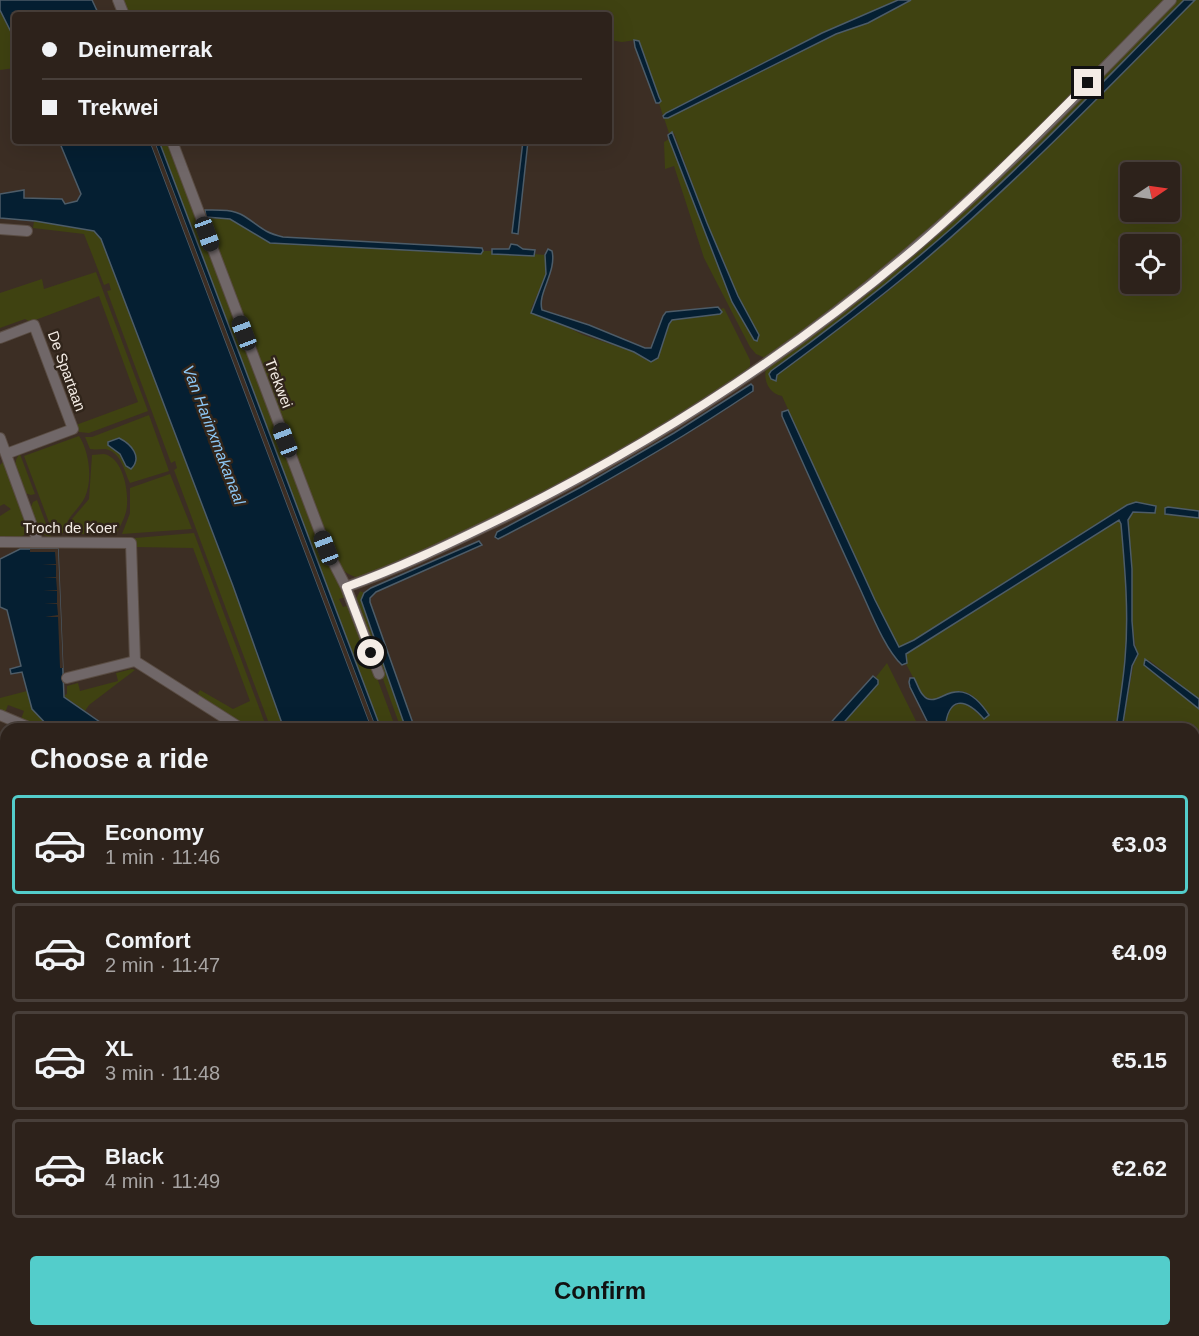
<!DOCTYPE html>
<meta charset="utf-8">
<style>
body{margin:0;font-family:Arial,sans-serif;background:#392f28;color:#f1f3f6;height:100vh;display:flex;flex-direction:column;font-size:22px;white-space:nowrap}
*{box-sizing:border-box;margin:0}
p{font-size:20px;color:#a7a4a3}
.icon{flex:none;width:33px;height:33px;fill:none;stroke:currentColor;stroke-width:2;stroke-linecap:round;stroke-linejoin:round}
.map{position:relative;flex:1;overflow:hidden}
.panel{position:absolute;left:0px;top:723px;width:1200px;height:614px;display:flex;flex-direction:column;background:#2d221b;border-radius:18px 18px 0 0;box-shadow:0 6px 24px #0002,0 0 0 2px #483f3a}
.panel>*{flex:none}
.banner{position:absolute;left:12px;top:12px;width:600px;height:132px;border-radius:6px;box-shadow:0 6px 24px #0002,0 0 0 2px #483f3a;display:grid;align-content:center;height:132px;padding:0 30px;background:#2d221b}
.needle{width:39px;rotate:77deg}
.controls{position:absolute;left:1120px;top:162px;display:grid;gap:12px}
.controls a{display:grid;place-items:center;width:60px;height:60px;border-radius:6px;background:#2d221b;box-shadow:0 6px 24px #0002,0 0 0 2px #483f3a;font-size:30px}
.end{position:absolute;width:27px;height:27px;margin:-14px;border:8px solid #f4ece5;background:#111;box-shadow:0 0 0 3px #111}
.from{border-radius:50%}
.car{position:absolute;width:18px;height:36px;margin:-18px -9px;border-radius:8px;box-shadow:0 0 4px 2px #0007;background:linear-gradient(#222 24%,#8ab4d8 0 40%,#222 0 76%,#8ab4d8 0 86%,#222 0)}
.banner b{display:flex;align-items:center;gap:21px;height:57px;font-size:22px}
.banner b+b{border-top:2px solid #483f3a}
.banner i{width:15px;height:15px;background:#f1f3f6}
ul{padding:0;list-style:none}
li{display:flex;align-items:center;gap:18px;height:99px;margin:0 12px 9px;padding:0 18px;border:3px solid #483f3a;border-radius:6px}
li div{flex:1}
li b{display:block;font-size:22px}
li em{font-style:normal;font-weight:600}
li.active{border-color:#53cdcb}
li>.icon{width:54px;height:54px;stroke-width:1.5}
h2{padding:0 30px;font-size:27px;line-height:72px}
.button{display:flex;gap:12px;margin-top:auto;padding:12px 30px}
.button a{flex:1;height:69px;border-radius:6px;background:#53cdcb;color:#111;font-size:24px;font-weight:600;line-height:69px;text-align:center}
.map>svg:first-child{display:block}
</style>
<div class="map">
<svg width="1199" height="1336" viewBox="0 0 1199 1336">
<rect width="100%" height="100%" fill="#3c2e24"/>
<path fill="#3f4211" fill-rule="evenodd" d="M 121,0 L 898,0 L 822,33 L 663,116 L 659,103 L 661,101 L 636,40 L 622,42 L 609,40 L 609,15 L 127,15 Z
M 911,0 L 1167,0 L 990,177 L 850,297 L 765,358 L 756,354 L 750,347 L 704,258 L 674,166 L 665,169 L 664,142 L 669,139 L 732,302 L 755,341 L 725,264 L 707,223 L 674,133 L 669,133 L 664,118 L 668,118 L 836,34 L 868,23 Z
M 1175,0 L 1184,0 C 1108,76 1034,155 953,227 C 895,278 834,326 771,371 L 769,374 L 771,379 L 777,380 L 776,375 C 824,340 872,306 917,267 C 1014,183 1104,91 1194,0 L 1199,0 L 1199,511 L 1168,507 L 1165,514 L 1199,518 L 1199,699 L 1149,660 L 1144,664 L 1199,709 L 1199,1076 L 1194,1087 L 1194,729 L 1122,729 L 1136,650 L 1132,621 L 1132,569 L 1128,520 L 1133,512 L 1155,513 L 1127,505 L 914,640 L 899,647 L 875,600 L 782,396 C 769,394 763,380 766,368 L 888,274 ZM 1131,172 L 1170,172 L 1170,212 L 1131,212 ZM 1131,244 L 1170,244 L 1170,284 L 1131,284 Z
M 0,10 L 15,40 L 15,68 L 0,70 Z
M 159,141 L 169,141 L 346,597 L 339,599 L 343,607 L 350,605 L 396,729 L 381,729 Z
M 204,214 L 208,218 L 230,219 L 271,243 L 482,253 L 483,251 L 492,251 L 494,254 L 533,256 L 534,254 L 545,255 L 546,274 L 531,309 L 583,335 L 634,352 L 646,360 L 658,358 L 669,324 L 672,320 L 722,312 L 721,309 L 724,308 L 750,360 L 750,366 L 747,370 L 670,422 L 519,507 L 445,542 L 362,578 C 342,576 338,563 329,547 Z
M 34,221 L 94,231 L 101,238 L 233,586 L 284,729 L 271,729 L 174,470 L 177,468 L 175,461 L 171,463 L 107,291 L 111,290 L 109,283 L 104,285 L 84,234 L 33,228 Z
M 96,272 L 148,411 L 89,433 L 79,432 L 76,425 L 138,402 L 99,296 L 30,322 L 25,319 L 0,328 L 0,293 L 42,279 L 44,289 Z
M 149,415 L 169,471 L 130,483 C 124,472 122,452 105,449 C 100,449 96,450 90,449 L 85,437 L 92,437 Z
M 79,436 C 89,451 93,479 85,497 C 78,511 66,517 63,533 L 53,533 L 24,456 Z
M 20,454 L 35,494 L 31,495 L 25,493 C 21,482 9,463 20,454 Z
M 104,454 C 124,458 130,495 126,512 C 124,519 120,527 116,534 L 67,534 L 72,519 L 89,499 L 92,455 Z
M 4,461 L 28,529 L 27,533 L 21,537 L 0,537 L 0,516 L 11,509 L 4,504 L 0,506 L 0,465 Z
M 170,474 L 192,529 L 122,534 L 130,513 L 130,488 Z
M 37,500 L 51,537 C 37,536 35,519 31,507 L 33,502 Z
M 1117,519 L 1121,523 C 1125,568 1129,614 1125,659 C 1123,683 1119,706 1116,729 L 945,729 C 946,715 949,703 966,703 L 984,719 L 989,715 C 957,667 949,710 923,696 L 906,664 L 905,654 Z
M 194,533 L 267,729 L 251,729 L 197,695 L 200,690 L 233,709 L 250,701 L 193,548 L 135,547 L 135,538 Z
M 360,591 L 364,593 L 361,600 L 372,635 L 397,699 L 406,729 L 401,729 L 355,601 Z
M 887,663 L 920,729 L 838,729 L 877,684 L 878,680 L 876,677 Z
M 132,669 L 135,670 L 89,705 L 85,711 L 65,697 L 65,695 L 67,694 L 67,686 L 78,683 L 80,691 L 118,681 L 116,673 Z
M 27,691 L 32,709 L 51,729 L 30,729 L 21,719 L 24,711 L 8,705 L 5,713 L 0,711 L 0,698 Z
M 0,836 L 6,839 L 6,967 L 0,987 Z
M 6,984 L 6,1202 L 0,1202 L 0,997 Z
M 0,1208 L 6,1208 L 6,1330 L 187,1331 L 180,1336 L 0,1336 Z
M 195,1330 L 268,1331 L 270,1336 L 188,1336 Z
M 741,1330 L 964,1330 L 964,1331 L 963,1336 L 740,1336 Z
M 972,1330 L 1056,1331 L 1057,1335 L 971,1336 Z
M 505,1331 L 507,1336 L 277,1336 L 275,1331 Z
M 600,1331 L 600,1330 L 732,1331 L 731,1336 L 602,1336 Z"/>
<path fill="#051f32" stroke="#4d5c68" stroke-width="1.5" d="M 0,0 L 92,0 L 99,15 L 15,15 L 15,40 L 0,10 Z
M 898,0 L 911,0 L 868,23 L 836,34 L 668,118 L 664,118 L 663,116 L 666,113 L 822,33 Z
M 1184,0 L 1195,0 C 1104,92 1013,186 914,269 C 870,306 823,341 777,375 L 776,381 L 771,379 L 769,374 L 771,371 C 834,326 895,278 953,227 C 1034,155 1108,76 1184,0 Z
M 634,40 L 639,41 L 659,97 L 661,101 L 659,103 L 656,103 L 635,47 Z
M 672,132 L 707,223 L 738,296 L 759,335 L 757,341 L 754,340 L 732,302 L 669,139 L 668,135 Z
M 59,141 L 150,141 L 372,729 L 284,729 L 233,586 L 101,239 L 94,231 L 35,221 L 0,218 L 0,194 L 24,190 L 24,198 L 62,199 L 65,204 L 77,201 L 81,194 Z
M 154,141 L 159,141 L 381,729 L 376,729 Z
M 523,141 L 528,141 L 518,234 L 512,233 Z
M 205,210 C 218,210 232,209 244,216 C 260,226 262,232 283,237 L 482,248 L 483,251 L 481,254 L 270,243 L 230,219 L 206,217 Z
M 511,244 L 517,245 L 523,249 L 535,250 L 534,256 L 492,254 L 492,249 L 509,249 Z
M 548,249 L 552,251 C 557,272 537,293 542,310 L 589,325 L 645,348 L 651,348 L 663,316 L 666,312 L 718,307 L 722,312 L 720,314 L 672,320 L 669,324 L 658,358 L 651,362 L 634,352 L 531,313 L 546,274 L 545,255 Z
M 751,384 L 753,386 L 753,391 C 671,446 586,494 498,539 L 495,537 L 497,532 L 581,487 L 674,433 Z
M 788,410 L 875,600 L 899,647 L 914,640 L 1127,505 L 1136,502 L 1156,506 L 1155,513 L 1133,512 L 1128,520 L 1132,569 L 1132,621 L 1134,645 L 1138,654 L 1132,666 L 1122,729 L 1116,729 C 1119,706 1123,683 1125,659 C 1129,614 1125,569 1121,524 L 1119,520 L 906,654 L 907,663 L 902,665 C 886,651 871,613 862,593 C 835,534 808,475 782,416 L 782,412 Z
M 119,438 C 131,444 143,457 131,469 L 126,466 L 120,454 L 108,445 L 108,442 Z
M 1168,507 L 1199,511 L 1199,518 L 1165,514 L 1165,508 Z
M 479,541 L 482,545 L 376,592 L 370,598 L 370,602 L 415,729 L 406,729 L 361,600 L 364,593 L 371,588 Z
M 20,549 L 58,549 L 64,697 L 110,729 L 51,729 L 32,709 L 22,672 L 11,674 L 10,669 L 21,666 L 7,610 L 0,607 L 0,559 Z
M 1145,659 L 1199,699 L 1199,709 L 1144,665 Z
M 873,676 L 878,680 L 878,684 L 838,729 L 825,729 Z
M 910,678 L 914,678 C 917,683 919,691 923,695 C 938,714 956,665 989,715 L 984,719 C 965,697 948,696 945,729 L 931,729 L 910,687 L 909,682 Z
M 1194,1294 L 1199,1297 L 1199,1336 L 1183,1336 L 1175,1331 L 1194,1330 Z
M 505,1331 L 600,1331 L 602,1336 L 507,1336 Z"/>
<path fill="#3c2e24" d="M 150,141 L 154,141 L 376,729 L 372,729 Z
M 30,549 L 58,549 L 63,668 L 60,668 L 58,617 L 45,617 L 58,615 L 57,604 L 44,604 L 57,603 L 57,591 L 43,590 L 57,590 L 56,578 L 43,578 L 56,577 L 56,565 L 42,564 L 56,564 L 55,552 L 30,552 Z"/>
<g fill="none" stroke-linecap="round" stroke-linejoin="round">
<defs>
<path id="street" d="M 118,0 L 124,15
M 172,141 L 326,548 L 346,587 L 379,674
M 0,229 L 27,231
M 0,338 L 34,325 L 73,429 L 6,454
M 0,438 L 38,542
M 0,542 L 131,543 L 135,661 L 242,729
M 346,587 C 401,568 453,542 505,517 C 654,443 795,352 920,243 C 1009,168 1089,83 1171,0
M 67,678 L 135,661
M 0,715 L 26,726"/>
</defs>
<use href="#street" stroke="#594c43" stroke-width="12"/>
<use href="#street" stroke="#706768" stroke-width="10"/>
</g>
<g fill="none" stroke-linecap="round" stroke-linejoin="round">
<path stroke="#f4ece5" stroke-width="8" d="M 371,653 L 346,587 C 399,568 449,544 500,519 C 650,445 793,353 921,243 C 979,193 1033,138 1088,83"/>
</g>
<g text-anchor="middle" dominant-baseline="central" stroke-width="5" stroke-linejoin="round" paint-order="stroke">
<g font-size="15" fill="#f4ece5" stroke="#31251b">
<text transform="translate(67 371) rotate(70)">De Spartaan</text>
<text transform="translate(279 383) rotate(69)">Trekwei</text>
<text x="70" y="527">Troch de Koer</text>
</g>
<g font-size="16" font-style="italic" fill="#8dc7f5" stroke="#31251b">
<text transform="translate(214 435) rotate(69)">Van Harinxmakanaal</text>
</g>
</g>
</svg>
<div class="controls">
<a><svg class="needle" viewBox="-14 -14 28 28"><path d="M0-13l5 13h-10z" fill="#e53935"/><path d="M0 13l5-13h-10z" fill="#a7a4a3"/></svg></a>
<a><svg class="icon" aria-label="locate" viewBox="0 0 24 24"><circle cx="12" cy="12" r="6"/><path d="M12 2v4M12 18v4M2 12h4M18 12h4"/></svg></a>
</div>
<i class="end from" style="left:371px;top:653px"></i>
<i class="end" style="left:1088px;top:83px"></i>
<i class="car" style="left:207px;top:234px;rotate:160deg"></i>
<i class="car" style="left:244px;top:333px;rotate:339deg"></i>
<i class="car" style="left:285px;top:440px;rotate:339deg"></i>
<i class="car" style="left:326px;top:548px;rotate:339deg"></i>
<div class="banner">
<b><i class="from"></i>Deinumerrak</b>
<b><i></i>Trekwei</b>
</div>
<section class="panel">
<h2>Choose a ride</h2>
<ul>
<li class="active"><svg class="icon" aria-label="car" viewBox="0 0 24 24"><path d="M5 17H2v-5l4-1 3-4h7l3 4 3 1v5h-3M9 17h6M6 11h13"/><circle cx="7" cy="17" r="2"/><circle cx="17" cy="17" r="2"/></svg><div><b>Economy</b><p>1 min · 11:46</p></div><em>€3.03</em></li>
<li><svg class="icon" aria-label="car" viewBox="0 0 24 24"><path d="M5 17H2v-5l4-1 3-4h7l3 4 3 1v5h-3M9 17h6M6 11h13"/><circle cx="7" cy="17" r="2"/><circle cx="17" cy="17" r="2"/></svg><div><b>Comfort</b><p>2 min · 11:47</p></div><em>€4.09</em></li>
<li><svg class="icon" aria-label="car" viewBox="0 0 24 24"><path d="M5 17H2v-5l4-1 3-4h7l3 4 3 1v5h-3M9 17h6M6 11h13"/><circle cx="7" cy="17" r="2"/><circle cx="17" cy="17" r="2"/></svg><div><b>XL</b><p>3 min · 11:48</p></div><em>€5.15</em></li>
<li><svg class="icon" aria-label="car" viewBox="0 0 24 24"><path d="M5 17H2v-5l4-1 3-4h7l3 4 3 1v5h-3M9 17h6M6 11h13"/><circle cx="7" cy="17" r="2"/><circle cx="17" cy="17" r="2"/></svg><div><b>Black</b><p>4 min · 11:49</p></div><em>€2.62</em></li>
</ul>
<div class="button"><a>Confirm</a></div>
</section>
</div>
